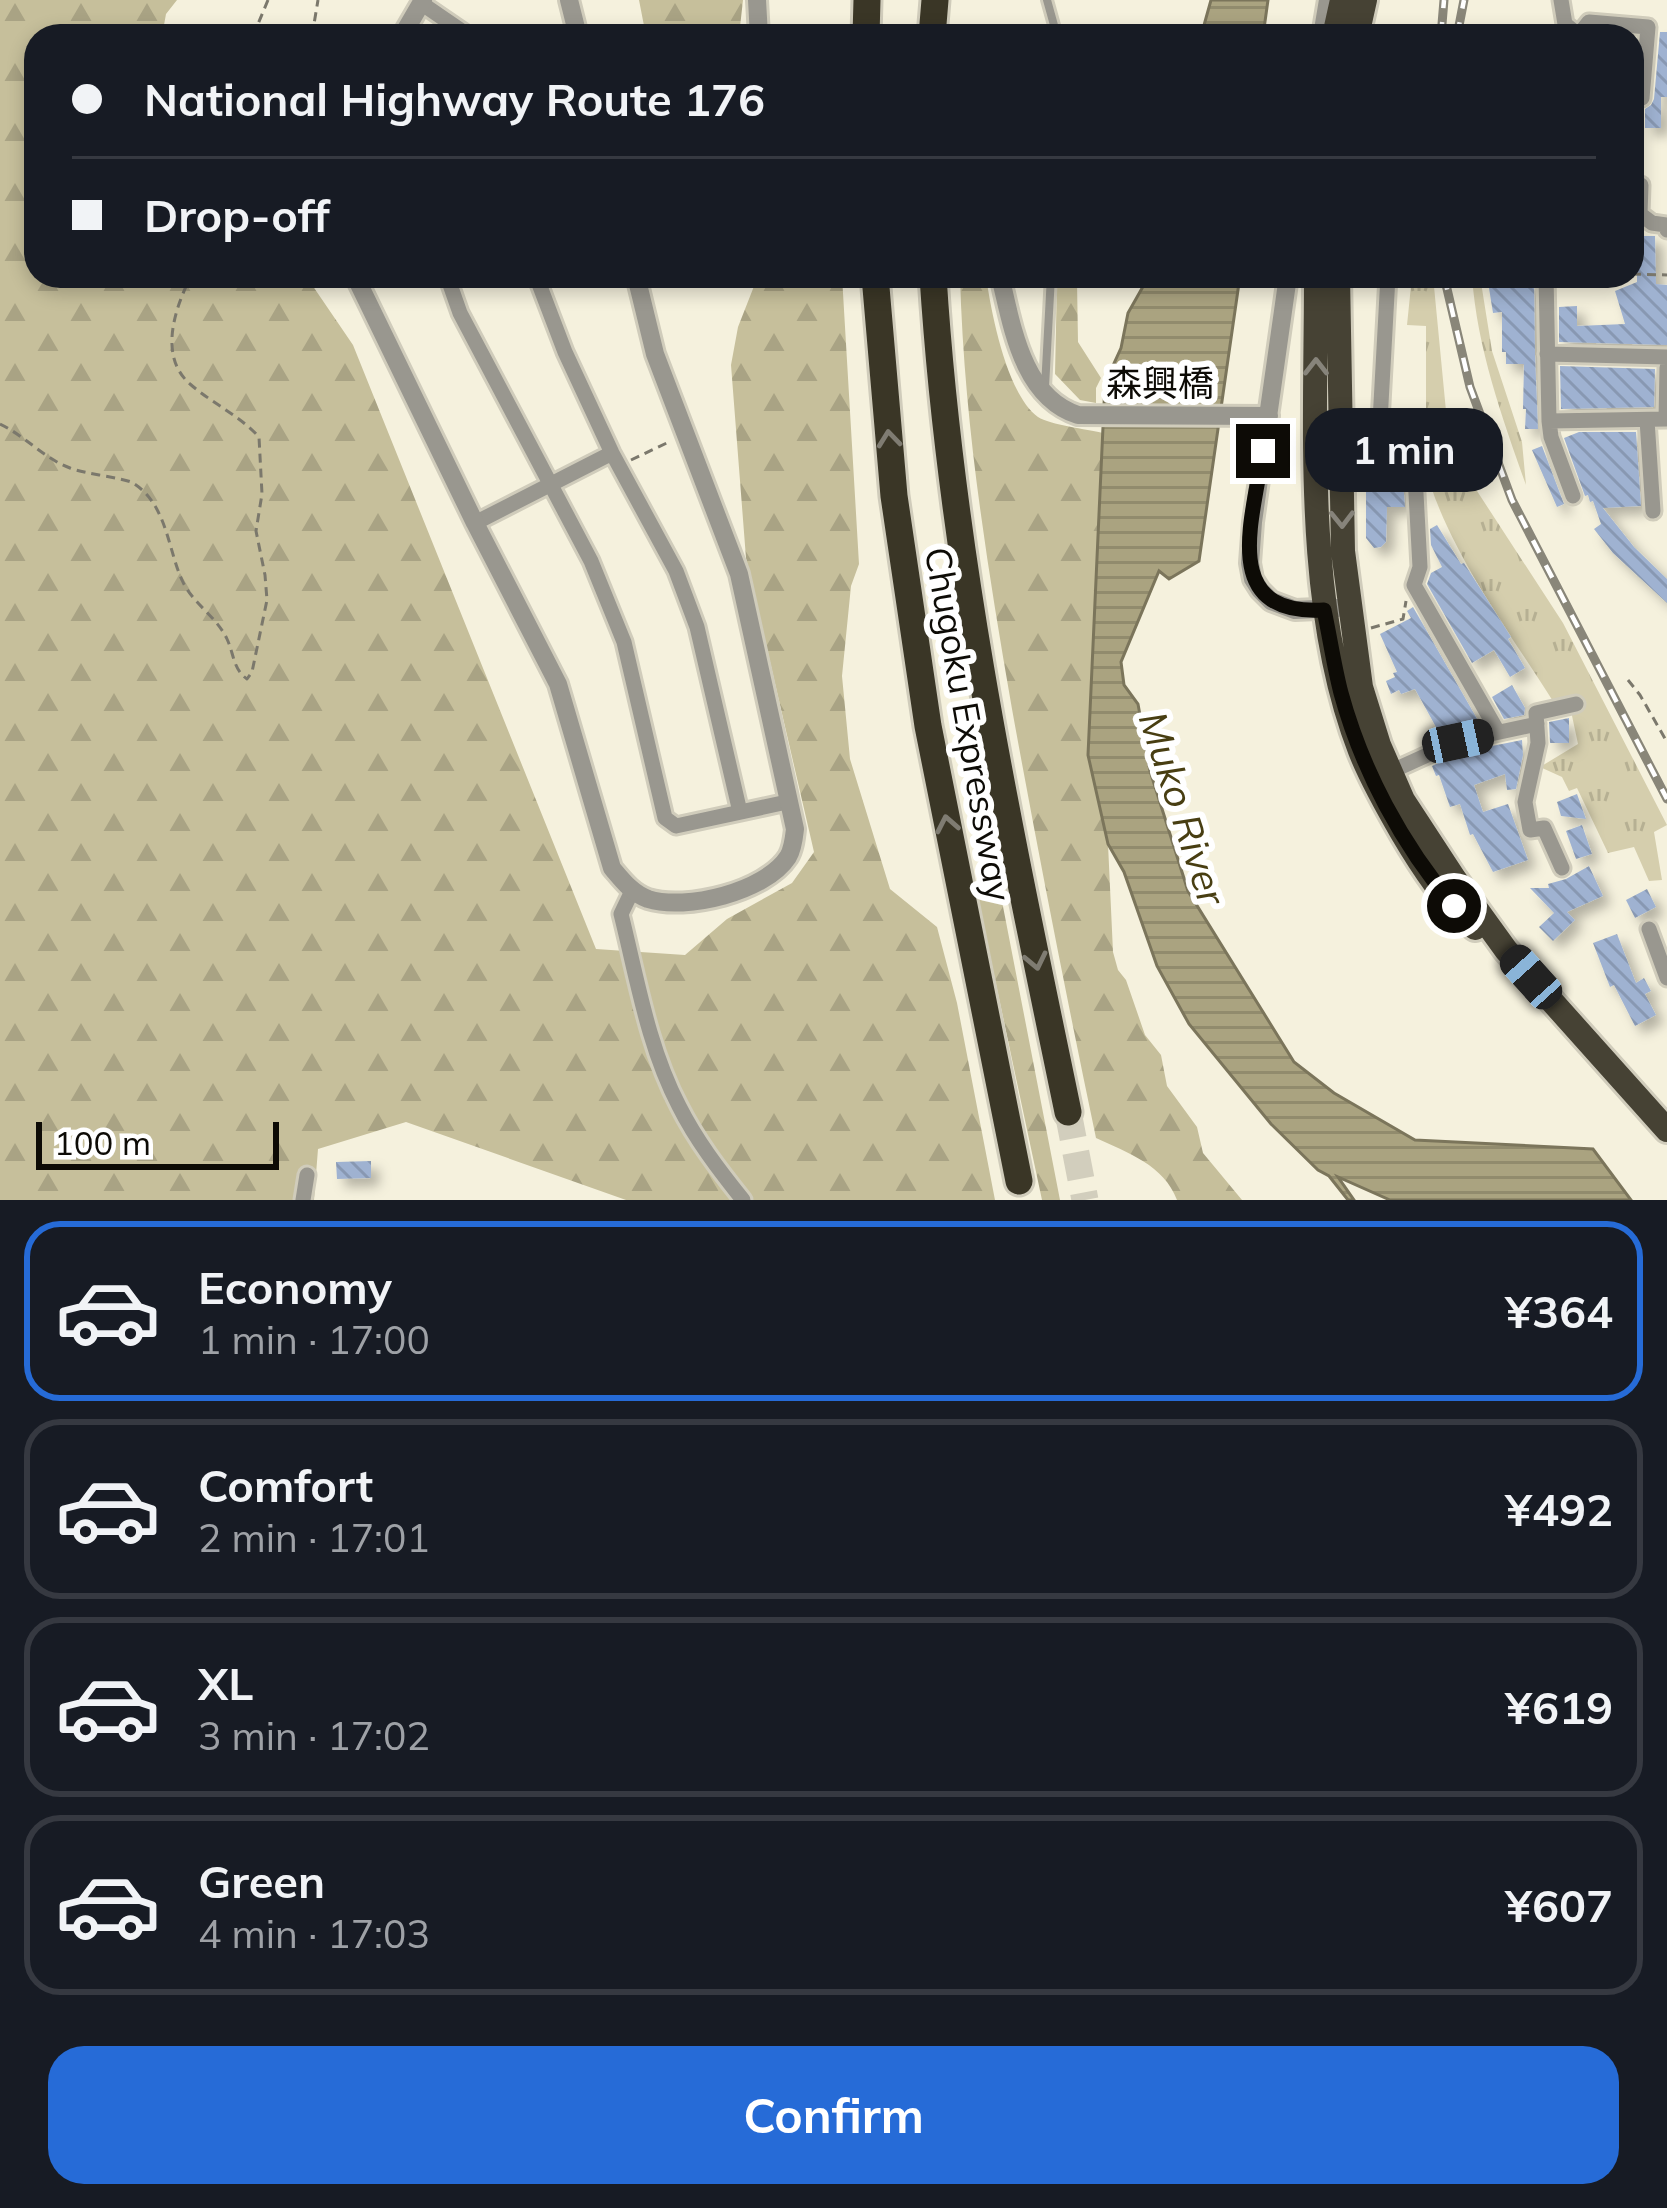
<!DOCTYPE html>
<meta charset="utf-8">
<style>
body{margin:0;font-family:Mulish,"Noto Sans JP",sans-serif;background:#242831;color:#f1f3f6;height:100vh;display:flex;flex-direction:column;font-size:45px;white-space:nowrap}
*{box-sizing:border-box;margin:0}
p{font-size:39px;color:#9ea1a6}
.icon{flex:none;width:66px;height:66px;fill:none;stroke:currentColor;stroke-width:2;stroke-linecap:round;stroke-linejoin:round}
.map{position:relative;height:1200px;overflow:hidden}
.panel{display:flex;flex-direction:column;background:#171b24;flex:1}
.panel>*{flex:none}
.guide{position:absolute;left:24px;top:24px;width:1620px;height:264px;border-radius:36px;box-shadow:0 6px 18px #0003;display:grid;align-content:center;height:264px;padding:0 48px;background:#171b24}
.scale{position:absolute;left:36px;bottom:30px;width:243px;box-sizing:border-box;padding-left:12px;border:6px solid #0d0b06;border-top:0;font-size:33px;line-height:42px;white-space:nowrap;color:#0d0b06;-webkit-text-stroke:9px #fff;paint-order:stroke}
.end{position:absolute;width:54px;height:54px;margin:-27px;border:15px solid #0d0b06;background:#fff;box-shadow:0 0 0 6px #fff}
.from{border-radius:50%}
.bubble{position:absolute;height:84px;border-radius:36px;background:#171b24;box-shadow:0 6px 18px #0003;font-size:39px;font-weight:700;line-height:84px;text-align:center}
.car{position:absolute;width:36px;height:72px;margin:-36px -18px;border-radius:15px;box-shadow:0 0 9px 3px #0007;background:linear-gradient(#222 24%,#8ab4d8 0 40%,#222 0 76%,#8ab4d8 0 86%,#222 0)}
.guide b{display:flex;align-items:center;gap:42px;height:114px;font-size:45px}
.guide b+b{border-top:3px solid #363941}
.guide i{width:30px;height:30px;background:#f1f3f6}
ul{padding:21px 0 0;list-style:none}
li{display:flex;align-items:center;gap:36px;height:180px;margin:0 24px 18px;padding:0 24px;border:6px solid #363941;border-radius:36px}
li div{flex:1}
li b{display:block;font-size:45px}
li em{font-style:normal;font-weight:700}
li.selected{border-color:#266bd7}
li>.icon{width:108px;height:108px;stroke-width:1.5}
.action{display:flex;gap:24px;margin-top:auto;padding:24px 48px}
.action a{flex:1;height:138px;border-radius:36px;background:#266bd7;color:#fff;font-size:48px;font-weight:700;line-height:138px;text-align:center}
.map>svg:first-child{display:block}
</style>
<div class="map">
<svg width="1667" height="1200" viewBox="0 0 1667 1200">
<defs>
<pattern id="grass-tufts" width="24" height="20" patternUnits="userSpaceOnUse" patternTransform="scale(3)"><rect width="24" height="20" fill="#d5cead"/><path d="M3 7l-1-3M5 7V3M7 7l1-3M15 17l-1-3M17 17v-4M19 17l1-3" fill="none" stroke="#b6b093"/></pattern>
<pattern id="forest-firs" width="22" height="20" patternUnits="userSpaceOnUse" patternTransform="scale(3)"><rect width="22" height="20" fill="#c6bf9b"/><path d="M5 1l3.5 6h-7zM16 11l3.5 6h-7z" fill="#a9a384"/></pattern>
<pattern id="water-rules" width="6" height="5" patternUnits="userSpaceOnUse" patternTransform="scale(3)"><rect width="6" height="5" fill="#aaa380"/><path d="M0 2.5h6" fill="none" stroke="#918b6d"/></pattern>
<pattern id="building-back-hatch" width="6" height="6" patternUnits="userSpaceOnUse" patternTransform="scale(3)"><rect width="6" height="6" fill="#9fb2d1"/><path d="M-1 5l2 2M0 0l6 6M5-1l2 2" fill="none" stroke="#8898b2"/></pattern>
<filter id="shadow"><feDropShadow dx="8" dy="8" stdDeviation="6" flood-color="#0004"/></filter>
</defs>
<rect width="100%" height="100%" fill="#f5f1dd"/>
<path fill="url(#grass-tufts)" d="M 1412,276 L 1433,276 L 1446,411 L 1464,471 L 1563,623 L 1667,825 L 1654,832 L 1662,880 L 1649,881 L 1634,847 L 1608,853 L 1577,788 L 1569,791 L 1562,777 L 1540,767 L 1578,744 L 1571,711 L 1580,707 L 1574,695 L 1556,706 C 1511,634 1443,544 1424,462 L 1430,457 L 1426,432 L 1426,326 L 1407,325 Z
M 1472,276 L 1480,276 L 1492,351 L 1522,442 L 1526,485 C 1502,417 1477,348 1472,276 Z"/>
<path fill="url(#forest-firs)" d="M 0,0 L 177,0 L 166,14 L 162,36 L 36,36 L 36,276 L 306,276 L 353,345 L 596,949 L 685,955 L 727,919 L 792,883 L 814,852 L 746,558 L 731,365 L 738,327 L 758,276 L 842,276 L 859,564 L 851,586 L 842,676 L 850,759 L 890,889 L 937,927 L 957,1003 L 995,1200 L 626,1200 L 406,1122 L 318,1149 L 314,1200 L 0,1200 Z
M 639,0 L 743,0 L 739,36 L 646,36 Z
M 960,276 L 986,276 C 991,312 1007,395 1038,417 C 1050,425 1087,429 1103,433 L 1088,755 L 1108,844 L 1113,952 L 1118,970 L 1126,980 L 1145,1035 L 1161,1055 L 1167,1086 L 1197,1127 L 1203,1153 L 1242,1200 L 1177,1200 C 1164,1165 1128,1153 1096,1138 C 1066,995 1038,852 1012,709 C 987,565 964,423 960,276 Z
M 1057,281 L 1077,281 L 1078,342 L 1101,378 L 1096,388 L 1096,403 L 1080,400 L 1055,374 Z
M 1000,891 L 1060,1200 L 1042,1200 L 977,895 Z"/>
<path fill="url(#water-rules)" stroke="#7b755b" stroke-width="3" d="M 1211,0 L 1268,0 L 1263,36 L 1201,36 Z
M 1149,276 L 1240,276 L 1199,561 L 1169,579 L 1159,571 L 1121,662 L 1124,685 L 1138,704 L 1150,771 L 1188,891 L 1294,1062 L 1334,1093 L 1415,1140 L 1593,1149 L 1631,1200 L 1390,1200 L 1338,1177 L 1354,1200 L 1348,1200 L 1329,1176 L 1318,1170 L 1271,1124 L 1189,1024 L 1157,966 L 1124,872 L 1108,844 L 1088,755 L 1105,383 L 1121,348 L 1128,313 Z"/>
<path fill="url(#building-back-hatch)" filter="url(#shadow)" d="M 1660,32 L 1667,32 L 1667,97 L 1661,97 L 1661,128 L 1645,128 L 1645,109 L 1651,105 L 1654,99 Z
M 1637,236 L 1655,236 L 1656,284 L 1667,285 L 1667,345 L 1559,342 L 1559,307 L 1577,306 L 1577,326 L 1625,324 L 1615,291 L 1637,282 Z
M 1534,279 L 1535,355 L 1538,429 L 1525,429 L 1526,409 L 1523,409 L 1524,364 L 1506,364 L 1506,352 L 1502,352 L 1502,312 L 1493,313 L 1488,282 Z
M 1560,366 L 1655,369 L 1654,407 L 1561,409 Z
M 1579,432 L 1636,432 L 1641,506 L 1603,508 L 1634,547 L 1667,579 L 1667,603 L 1613,553 L 1594,529 L 1601,524 L 1593,501 L 1590,502 L 1588,495 L 1585,496 L 1564,438 Z
M 1542,446 L 1564,504 L 1557,507 L 1532,450 Z
M 1402,469 L 1405,507 L 1387,507 L 1386,542 L 1381,547 L 1374,548 L 1366,538 L 1366,470 Z
M 1437,525 L 1461,564 L 1464,563 L 1511,637 L 1508,639 L 1525,668 L 1510,677 L 1494,650 L 1472,663 L 1427,584 L 1431,573 L 1442,567 L 1431,545 L 1430,529 Z
M 1413,607 L 1480,724 L 1441,736 L 1415,689 L 1401,694 L 1399,690 L 1391,694 L 1386,681 L 1395,677 L 1393,673 L 1397,672 L 1380,634 L 1411,618 L 1407,611 Z
M 1512,685 L 1525,708 L 1524,715 L 1504,719 L 1492,697 Z
M 1569,718 L 1569,743 L 1550,743 L 1549,722 Z
M 1522,740 L 1523,755 L 1516,789 L 1507,790 L 1505,774 L 1474,785 L 1483,812 L 1508,804 L 1528,860 L 1493,872 L 1473,834 L 1470,835 L 1460,804 L 1450,807 L 1439,775 L 1436,776 L 1432,766 L 1462,752 Z
M 1577,794 L 1586,819 L 1561,816 L 1557,802 Z
M 1582,825 L 1592,854 L 1576,859 L 1566,831 Z
M 1589,866 L 1603,896 L 1567,912 L 1575,920 L 1553,941 L 1539,927 L 1554,913 L 1530,888 L 1549,888 L 1548,884 L 1566,879 Z
M 1647,889 L 1656,907 L 1635,918 L 1626,900 Z
M 1617,934 L 1636,983 L 1644,978 L 1651,991 L 1645,994 L 1656,1015 L 1635,1026 L 1614,985 L 1610,987 L 1593,943 Z
M 371,1161 L 371,1178 L 337,1179 L 336,1162 Z"/>
<g fill="none" stroke-linecap="round" stroke-linejoin="round">
<path stroke="#d2cebd" stroke-width="27" stroke-dasharray="27 14" stroke-linecap="butt" d="M 1068,1112 L 1085,1200"/>
<defs>
<path id="service" d="M 1047,0 L 1057,36
M 1045,387 L 1051,276"/>
<path id="minor" d="M 1561,0 L 1565,24 L 1577,34
M 421,3 L 469,36
M 1578,36 L 1589,22 L 1648,27 L 1642,98 L 1632,98
M 1641,185 L 1640,214 L 1652,223 L 1666,225 L 1667,230
M 447,276 L 460,313 L 591,561 L 624,642 L 665,818 L 676,826 L 787,802
M 536,276 L 565,352 L 612,453 L 676,571 L 697,627 L 740,812
M 1546,276 L 1549,421 L 1551,437 L 1573,496
M 1547,354 L 1667,357
M 1647,420 L 1653,511
M 1549,421 L 1666,419 L 1667,368
M 1378,458 L 1388,276
M 1341,459 L 1414,457 L 1420,567 L 1414,585 L 1498,732
M 475,523 L 612,453
M 1390,772 L 1458,741 L 1537,724
M 1562,868 L 1544,828 L 1530,830 L 1525,802 L 1538,743 L 1536,713 L 1576,704
M 632,891 L 621,914 C 637,978 648,1047 679,1106 C 696,1140 719,1170 743,1200
M 1649,929 L 1667,978
M 303,1200 L 307,1175"/>
<path id="tertiary" d="M 569,0 L 578,36
M 757,0 L 759,36
M 402,36 L 423,0
M 1322,36 L 1328,0
M 355,276 L 475,523 L 558,684 L 612,868 C 623,881 632,893 648,899 C 686,911 765,892 788,857 C 793,849 794,838 795,829 L 739,574 L 655,354 L 636,276
M 1000,276 C 1012,325 1022,397 1078,415 L 1269,416
M 1288,276 L 1253,522 L 1250,563 L 1253,579 L 1260,590 L 1271,601 L 1295,610 L 1338,608"/>
<path id="trunk" d="M 1334,36 L 1342,0
M 1357,36 L 1365,0
M 1316,276 C 1316,429 1304,607 1360,751 C 1371,779 1387,807 1402,833 C 1422,867 1445,902 1475,928
M 1338,276 L 1343,551 L 1361,687 L 1379,745 L 1403,800 L 1454,878 L 1506,950 L 1667,1130"/>
<path id="motorway" d="M 866,36 L 867,0
M 932,36 L 935,0
M 875,276 L 894,496 L 928,726 L 1019,1181
M 933,276 C 951,562 1010,832 1068,1112"/>
</defs>
<use href="#service" stroke="#d0ccbb" stroke-width="14"/>
<use href="#minor" stroke="#d0ccbb" stroke-width="21"/>
<use href="#tertiary" stroke="#d0ccbb" stroke-width="24"/>
<use href="#trunk" stroke="#d0ccbb" stroke-width="30"/>
<use href="#motorway" stroke="#d0ccbb" stroke-width="33"/>
<path stroke="#7b786c" stroke-width="3" stroke-dasharray="9 6" stroke-linecap="butt" d="M 1464,31 L 1467,36
M 253,36 L 268,0
M 312,36 L 318,0
M 1419,36 L 1420,36
M 1632,274 L 1667,275
M 0,424 C 25,436 45,459 70,468 C 85,474 125,478 133,483 C 167,504 168,550 182,580 C 192,603 217,617 227,639 C 234,654 233,669 247,679 L 252,672 L 267,600 L 265,575 L 256,531 L 262,494 L 259,437 C 239,415 213,404 190,384 C 158,356 175,308 191,276
M 631,460 L 671,441
M 1371,628 L 1403,619 L 1406,601
M 1628,680 L 1640,695 L 1667,742"/>
<use href="#service" stroke="#99978f" stroke-width="8"/>
<use href="#minor" stroke="#99978f" stroke-width="15"/>
<use href="#tertiary" stroke="#99978f" stroke-width="18"/>
<use href="#trunk" stroke="#464234" stroke-width="24"/>
<use href="#motorway" stroke="#3a3626" stroke-width="27"/>
<defs>
<path id="rail" d="M 1441,36 L 1444,0
M 1457,36 L 1464,0
M 1444,276 L 1470,387 L 1512,500 L 1667,799"/>
</defs>
<use href="#rail" stroke="#898679" stroke-width="9"/>
<use href="#rail" stroke="#fff" stroke-width="4.5" stroke-dasharray="14" stroke-linecap="butt"/>
</g>
<defs><path id="oneway-chevron" d="M-2-3.5L2.5 0L-2 3.5" fill="none" stroke-width="1.6" stroke-linecap="round" stroke-linejoin="round" transform="scale(3)"/></defs>
<g stroke="#87847b">
<use href="#oneway-chevron" transform="translate(1316 367) rotate(-90)"/>
<use href="#oneway-chevron" transform="translate(1342 519) rotate(89)"/>
</g>
<g stroke="#7f7c72">
<use href="#oneway-chevron" transform="translate(889 439) rotate(-96)"/>
<use href="#oneway-chevron" transform="translate(947 824) rotate(-101)"/>
<use href="#oneway-chevron" transform="translate(1036 961) rotate(78)"/>
</g>
<g fill="none" stroke-linecap="round" stroke-linejoin="round">
<path stroke="#0d0b06" stroke-width="15" d="M 1263,451 C 1253,519 1218,616 1324,610 C 1330,638 1334,666 1341,693 C 1362,770 1402,845 1454,906"/>
</g>
<g text-anchor="middle" dominant-baseline="central" stroke-width="12" stroke-linejoin="round" paint-order="stroke">
<g font-size="36" fill="#0d0b06" stroke="#fff">
<text x="1160" y="382">森興橋</text>
<text transform="translate(969 724) rotate(80)">Chugoku Expressway</text>
</g>
<g font-size="39" font-style="italic" fill="#483e12" stroke="#fff">
<text transform="translate(1183 808) rotate(72)">Muko River</text>
</g>
</g>
</svg>
<div class="scale">100 m</div>
<i class="end from" style="left:1454px;top:906px"></i>
<i class="end" style="left:1263px;top:451px"></i>
<div class="bubble" style="left:1305px;top:408px;width:198px">1 min</div>
<i class="car" style="left:1458px;top:741px;rotate:78deg"></i>
<i class="car" style="left:1531px;top:977px;rotate:318deg"></i>
<div class="guide">
<b><i class="from"></i>National Highway Route 176</b>
<b><i></i>Drop-off</b>
</div>
</div>
<section class="panel">
<ul>
<li class="selected"><svg class="icon" aria-label="car" viewBox="0 0 24 24"><path d="M5 17H2v-5l4-1 3-4h7l3 4 3 1v5h-3M9 17h6M6 11h13"/><circle cx="7" cy="17" r="2"/><circle cx="17" cy="17" r="2"/></svg><div><b>Economy</b><p>1 min · 17:00</p></div><em>¥364</em></li>
<li><svg class="icon" aria-label="car" viewBox="0 0 24 24"><path d="M5 17H2v-5l4-1 3-4h7l3 4 3 1v5h-3M9 17h6M6 11h13"/><circle cx="7" cy="17" r="2"/><circle cx="17" cy="17" r="2"/></svg><div><b>Comfort</b><p>2 min · 17:01</p></div><em>¥492</em></li>
<li><svg class="icon" aria-label="car" viewBox="0 0 24 24"><path d="M5 17H2v-5l4-1 3-4h7l3 4 3 1v5h-3M9 17h6M6 11h13"/><circle cx="7" cy="17" r="2"/><circle cx="17" cy="17" r="2"/></svg><div><b>XL</b><p>3 min · 17:02</p></div><em>¥619</em></li>
<li><svg class="icon" aria-label="car" viewBox="0 0 24 24"><path d="M5 17H2v-5l4-1 3-4h7l3 4 3 1v5h-3M9 17h6M6 11h13"/><circle cx="7" cy="17" r="2"/><circle cx="17" cy="17" r="2"/></svg><div><b>Green</b><p>4 min · 17:03</p></div><em>¥607</em></li>
</ul>
<div class="action"><a>Confirm</a></div>
</section>
